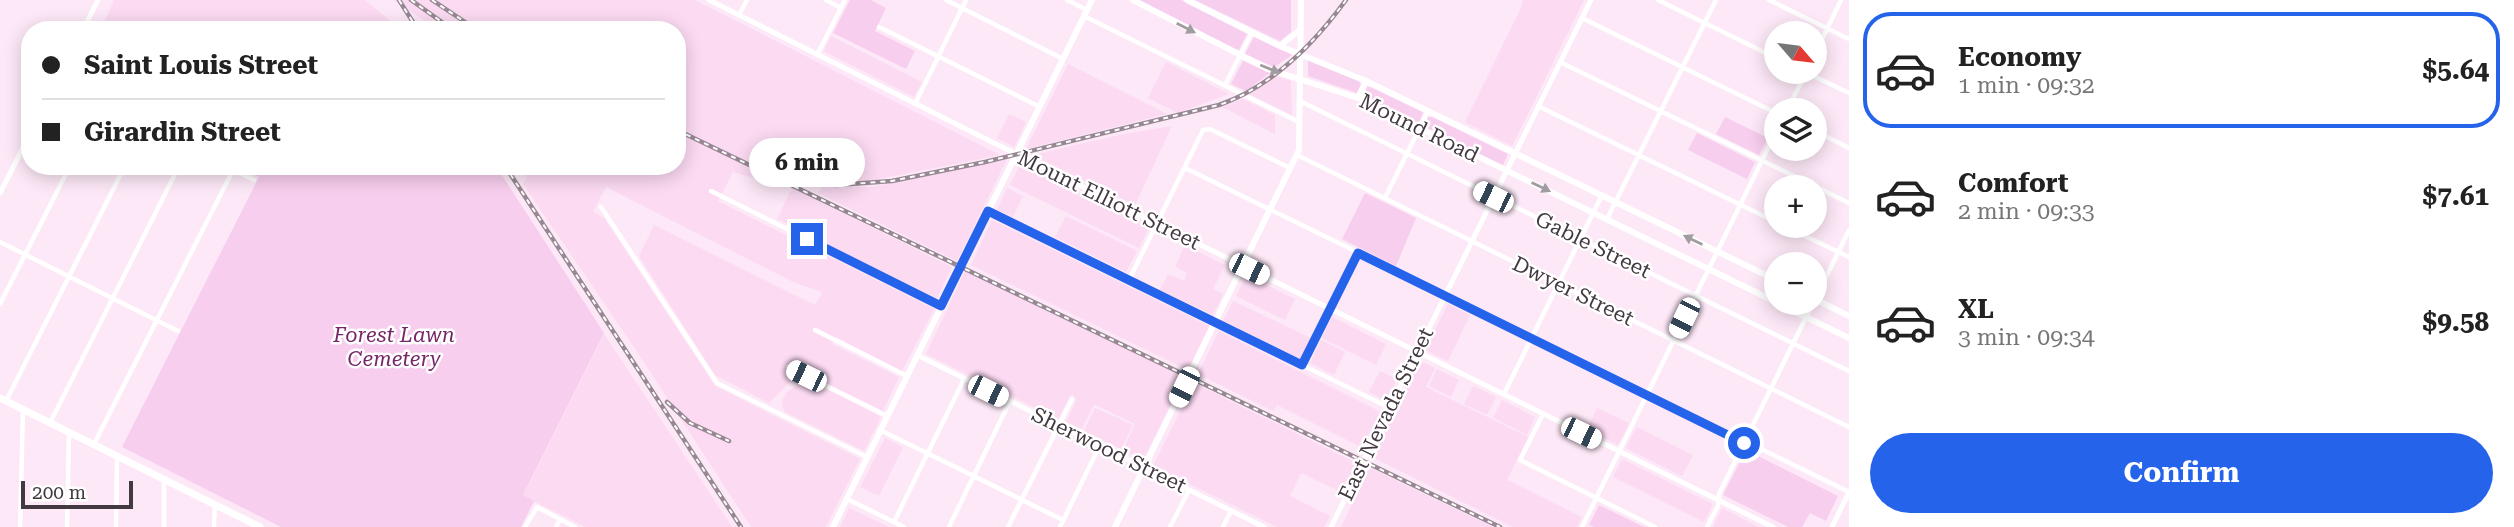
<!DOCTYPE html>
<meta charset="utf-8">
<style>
body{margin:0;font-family:"Roboto Serif",serif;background:#f2f2f2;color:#222;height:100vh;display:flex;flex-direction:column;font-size:26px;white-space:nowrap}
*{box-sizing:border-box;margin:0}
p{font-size:23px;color:#767676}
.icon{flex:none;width:38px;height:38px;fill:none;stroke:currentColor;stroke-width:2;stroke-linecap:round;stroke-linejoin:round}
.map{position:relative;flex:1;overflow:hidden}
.drawer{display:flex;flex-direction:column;background:#fff;width:665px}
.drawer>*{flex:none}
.banner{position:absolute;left:21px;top:21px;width:665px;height:154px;border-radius:28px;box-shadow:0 4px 18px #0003;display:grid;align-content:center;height:154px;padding:0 21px;background:#fff}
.needle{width:46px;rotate:118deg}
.controls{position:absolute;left:1764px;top:21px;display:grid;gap:14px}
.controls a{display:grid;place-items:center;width:63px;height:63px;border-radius:50%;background:#fff;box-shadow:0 4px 18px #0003;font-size:35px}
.scale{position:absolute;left:21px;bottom:18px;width:112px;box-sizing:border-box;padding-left:7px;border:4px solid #433941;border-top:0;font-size:19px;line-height:24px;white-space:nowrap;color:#433941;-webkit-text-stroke:5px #fff;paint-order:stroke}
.end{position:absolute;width:32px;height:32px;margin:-16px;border:9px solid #2563eb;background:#fff;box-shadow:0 0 0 4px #fff}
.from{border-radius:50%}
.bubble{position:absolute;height:49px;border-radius:24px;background:#fff;box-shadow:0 4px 18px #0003;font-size:23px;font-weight:700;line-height:49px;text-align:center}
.car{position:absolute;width:21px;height:42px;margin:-21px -10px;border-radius:9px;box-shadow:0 0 5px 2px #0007;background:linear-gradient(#fff 24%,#345 0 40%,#fff 0 76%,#345 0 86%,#fff 0)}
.banner b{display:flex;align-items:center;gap:24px;height:66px;font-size:26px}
.banner b+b{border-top:2px solid #e0e0e0}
.banner i{width:18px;height:18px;background:#222}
ul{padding:12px 0 0;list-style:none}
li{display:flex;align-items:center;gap:21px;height:116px;margin:0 14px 10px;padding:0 7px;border:4px solid transparent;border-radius:28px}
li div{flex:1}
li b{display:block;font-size:26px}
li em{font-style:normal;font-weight:700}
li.current{border-color:#2563eb}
li>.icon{width:63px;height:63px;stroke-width:1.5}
.action{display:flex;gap:14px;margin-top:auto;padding:14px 21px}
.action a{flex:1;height:80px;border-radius:42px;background:#2563eb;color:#fff;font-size:28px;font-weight:700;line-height:80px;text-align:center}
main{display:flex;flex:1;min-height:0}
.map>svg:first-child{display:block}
</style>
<main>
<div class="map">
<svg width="1849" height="527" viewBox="0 0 1849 527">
<rect width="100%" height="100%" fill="#fde8f7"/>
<path fill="#fbdaf2" d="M 114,0 L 365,0 L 401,30 L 101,30 Z
M 393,0 L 695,0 L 1000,155 L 864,182 L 824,180 L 798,176 L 775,168 L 769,182 L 733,172 L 718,201 L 934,309 L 902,371 L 836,337 L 832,344 L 899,377 L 883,411 L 787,364 L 786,369 L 797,375 L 769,403 L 715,375 L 639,256 L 654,225 L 815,305 L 822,292 L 793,282 L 606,187 L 593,212 L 604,218 L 715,386 L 860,459 L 826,527 L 751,527 L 640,356 L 523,184 L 527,177 L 519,166 L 677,166 L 677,30 L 439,30 Z
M 1523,0 L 1584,0 L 1512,146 L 1465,122 L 1521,8 Z
M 831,36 L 922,82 L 914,97 L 824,51 Z
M 1166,62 L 1204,81 L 1229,94 L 1178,113 L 1148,98 Z
M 1068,64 L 1167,114 L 1026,149 Z
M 1276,76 L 1291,81 L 1292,115 L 1249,94 Z
M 1243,99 L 1275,115 L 1275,134 L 1222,107 Z
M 1009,114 L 1026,122 L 1014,147 L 997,138 Z
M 1172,126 L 1135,205 L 1032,155 L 1124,134 Z
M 1007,159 L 957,261 L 818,193 L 822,187 L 872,187 Z
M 1020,164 L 1149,227 L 1139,248 L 1010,185 Z
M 792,188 L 952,267 L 937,298 L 777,219 Z
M 1007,188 L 1023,196 L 1013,217 L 997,210 Z
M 1066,216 L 1137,251 L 1126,272 L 1055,237 Z
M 992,220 L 1209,326 L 1188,370 L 971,265 Z
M 1185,245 L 1225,265 L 1213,289 L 1223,294 L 1213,315 L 1160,290 L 1168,274 L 1184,281 L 1187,273 L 1175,267 Z
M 965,271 L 1184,377 L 1143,460 L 1123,450 L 1135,424 L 1094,404 L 1082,429 L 1066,422 L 1077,399 L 1073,397 L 1074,394 L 1070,396 L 1058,419 L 926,354 Z
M 1246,275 L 1295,299 L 1285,320 L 1236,296 Z
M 1233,301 L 1311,338 L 1301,359 L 1223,321 Z
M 1448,304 L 1470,315 L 1448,361 L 1425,350 Z
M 1332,317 L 1386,344 L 1376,365 L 1322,338 Z
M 1219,331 L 1381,412 L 1363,448 L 1277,405 L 1273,411 L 1198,374 Z
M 604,334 L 732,527 L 586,527 L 523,496 Z
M 1321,340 L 1345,352 L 1334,375 L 1310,363 Z
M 1420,361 L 1435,368 L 1426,387 L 1528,437 L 1507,480 L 1582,517 L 1577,527 L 1513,527 L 1372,457 Z
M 1437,369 L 1459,380 L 1451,397 L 1429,386 Z
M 1380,371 L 1397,379 L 1387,401 L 1369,392 Z
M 811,381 L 881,417 L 864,451 L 785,412 L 782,406 L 783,399 L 787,392 L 794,387 Z
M 1194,383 L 1356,463 L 1341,492 L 1301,473 L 1290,496 L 1330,516 L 1324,527 L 1277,527 L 1153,466 Z
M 1473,386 L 1496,397 L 1487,415 L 1464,404 Z
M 1502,400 L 1535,417 L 1527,435 L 1493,418 Z
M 1095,408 L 1133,425 L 1121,449 L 1084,431 Z
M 1597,408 L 1629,423 L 1618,445 L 1587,429 Z
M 1637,427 L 1693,455 L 1682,476 L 1626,448 Z
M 885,438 L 903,447 L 879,496 L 860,487 Z
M 1622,459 L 1713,504 L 1704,522 L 1613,477 Z
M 1370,468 L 1493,527 L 1341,527 Z
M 849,508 L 889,527 L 840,527 Z
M 1722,508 L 1749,522 L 1759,527 L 1713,527 Z"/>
<path fill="#f7ceed" d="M 850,0 L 871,0 L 886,8 L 875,31 L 915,51 L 906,69 L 833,33 Z
M 1138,0 L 1181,0 L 1247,34 L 1239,50 L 1223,45 Z
M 1195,0 L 1291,0 L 1291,32 L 1280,41 Z
M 1254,37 L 1292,55 L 1274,67 L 1245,54 Z
M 1308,60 L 1359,81 L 1361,85 L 1357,93 L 1308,76 Z
M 1243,61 L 1270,73 L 1246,91 L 1231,84 Z
M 1367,87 L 1370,87 L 1423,112 L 1419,123 L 1363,97 Z
M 1428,117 L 1432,117 L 1508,154 L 1503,165 L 1425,128 Z
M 1725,117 L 1768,138 L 1759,155 L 1716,134 Z
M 1697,133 L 1755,162 L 1747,179 L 1688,150 Z
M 239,166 L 496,166 L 604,333 L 523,495 L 534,501 L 521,527 L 281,527 L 122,447 L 259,177 Z
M 1365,193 L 1416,218 L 1396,266 L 1342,239 Z
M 1746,450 L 1838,496 L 1826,521 L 1810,513 L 1802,527 L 1788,527 L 1723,495 Z
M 1599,505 L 1644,527 L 1594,527 L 1589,525 Z"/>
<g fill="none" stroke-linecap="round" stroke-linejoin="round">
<path stroke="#fff" stroke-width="4.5" d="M 826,0 L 841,8
M 946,0 L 1063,59
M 1067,0 L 1087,10
M 1658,0 L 1776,58
M 1769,0 L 1849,39
M 739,15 L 747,0
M 1084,16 L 1299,122
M 1582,18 L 1776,113
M 879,27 L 1040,107
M 1815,54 L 1841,0
M 817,55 L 845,0
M 1560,62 L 1849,203
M 1805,72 L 1849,93
M 1225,85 L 1252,32
M 1300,101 L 1849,371
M 915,104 L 966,0
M 1538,106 L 1776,222
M 1787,110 L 1806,73
M 1815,131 L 1849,148
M 1297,155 L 1849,427
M 225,166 L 254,180
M 1185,168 L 1849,492
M 711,191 L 941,306
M 1385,198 L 1428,111
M 601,207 L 717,383 L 867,457
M 988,211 L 1390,408
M 1607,219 L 1716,0
M 1784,226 L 1849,257
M 0,242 L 178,331
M 1129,280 L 1203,130 L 1210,129 L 1290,168
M 1815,300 L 1849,230
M 0,304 L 70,166
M 815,330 L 907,376
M 1302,365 L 1358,253
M 788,367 L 887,416
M 1504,394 L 1602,195
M 6,401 L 125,166
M 1543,414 L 1520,460 L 1655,527
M 50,423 L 179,166
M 880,430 L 1063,520
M 94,444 L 233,170
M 847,499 L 904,527
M 894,522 L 964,379
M 20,527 L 23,410
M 67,527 L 69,433
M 116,527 L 117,457
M 164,527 L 164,480
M 214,527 L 215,505
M 525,527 L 537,507 L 575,527
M 556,527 L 560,519
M 949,527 L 1010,401
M 1008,527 L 1072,399
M 1060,527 L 1100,445
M 1170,527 L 1189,490
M 1223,527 L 1231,511
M 1582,527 L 1776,132
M 1707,527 L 1718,506 L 1719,494 L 1813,303"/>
<path stroke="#fff" stroke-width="5" d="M 709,0 L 1010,151 L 1773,527
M 83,30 L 98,0
M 0,193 L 30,134
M 917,355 L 1264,527
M 1331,527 L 1591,0
M 1832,527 L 1849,492"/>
<path stroke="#fff" stroke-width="6" d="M 1133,0 L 1268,69 L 1358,98 L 1776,302
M 1187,0 L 1280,46 L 1366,81 L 1776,280
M 1280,46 L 1301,29
M 1358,98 L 1366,81
M 1815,299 L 1849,316
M 1777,303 L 1849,338
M 833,527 L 1092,0
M 1115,527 L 1299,150 L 1301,0"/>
<path stroke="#fff" stroke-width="7" d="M 0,398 L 260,527"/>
<defs>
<path id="rail" d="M 399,0 L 418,30
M 411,0 L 453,30
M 432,0 L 477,30
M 677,130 L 1500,527
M 505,166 L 741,527
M 791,178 L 836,185 L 892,181 L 985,162 L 1219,105 C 1271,87 1314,44 1346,0
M 667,402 L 690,423 L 729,441"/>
</defs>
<use href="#rail" stroke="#978893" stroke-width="4.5"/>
<use href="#rail" stroke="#fff" stroke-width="2" stroke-dasharray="5" stroke-linecap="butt"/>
</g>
<defs><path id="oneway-solid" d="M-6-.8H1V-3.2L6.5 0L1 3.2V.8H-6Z" transform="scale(1.75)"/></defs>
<g fill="#a19ca0">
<use href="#oneway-solid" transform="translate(1186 28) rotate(27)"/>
<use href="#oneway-solid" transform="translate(1270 69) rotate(22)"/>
<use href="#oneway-solid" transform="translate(1541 187) rotate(26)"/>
<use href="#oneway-solid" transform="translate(1693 240) rotate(-154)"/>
</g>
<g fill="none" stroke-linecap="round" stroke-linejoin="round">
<path stroke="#2563eb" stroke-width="9" d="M 807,239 L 941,306 L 988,211 L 1302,365 L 1358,253 L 1744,443"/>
</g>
<g text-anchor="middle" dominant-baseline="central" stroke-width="5" stroke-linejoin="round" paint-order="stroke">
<g font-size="21" fill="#433941" stroke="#fff">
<text transform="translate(1419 128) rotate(26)">Mound Road</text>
<text transform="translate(1109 200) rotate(26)">Mount Elliott Street</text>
<text transform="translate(1593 245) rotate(26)">Gable Street</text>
<text transform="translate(1573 291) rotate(26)">Dwyer Street</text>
<text transform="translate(1386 414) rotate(-64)">East Nevada Street</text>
<text transform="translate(1109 450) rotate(26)">Sherwood Street</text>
</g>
<g font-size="21" font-style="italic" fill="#752768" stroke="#fff">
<text x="394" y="335">Forest Lawn<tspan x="394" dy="24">Cemetery</tspan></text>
</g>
</g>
</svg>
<div class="controls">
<a><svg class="needle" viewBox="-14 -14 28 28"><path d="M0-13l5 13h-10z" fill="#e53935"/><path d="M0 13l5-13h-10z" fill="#767676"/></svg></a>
<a><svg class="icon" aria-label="layers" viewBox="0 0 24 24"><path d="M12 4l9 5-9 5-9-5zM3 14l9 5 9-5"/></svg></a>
<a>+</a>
<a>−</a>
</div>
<div class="scale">200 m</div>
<i class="end from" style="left:1744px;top:443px"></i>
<i class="end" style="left:807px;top:239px"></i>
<div class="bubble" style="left:749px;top:138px;width:116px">6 min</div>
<i class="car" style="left:1493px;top:197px;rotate:296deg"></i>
<i class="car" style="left:1249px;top:269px;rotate:116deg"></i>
<i class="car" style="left:1684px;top:318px;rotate:206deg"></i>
<i class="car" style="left:806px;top:376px;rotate:296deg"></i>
<i class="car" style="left:1184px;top:387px;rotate:206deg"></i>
<i class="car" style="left:988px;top:391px;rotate:116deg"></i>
<i class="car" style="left:1581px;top:433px;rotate:116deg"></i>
<div class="banner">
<b><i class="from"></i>Saint Louis Street</b>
<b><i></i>Girardin Street</b>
</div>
</div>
<section class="drawer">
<ul>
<li class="current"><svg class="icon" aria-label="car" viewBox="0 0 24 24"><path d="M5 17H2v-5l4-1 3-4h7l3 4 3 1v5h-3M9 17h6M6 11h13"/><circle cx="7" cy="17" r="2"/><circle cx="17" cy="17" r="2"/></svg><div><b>Economy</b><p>1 min · 09:32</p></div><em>$5.64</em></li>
<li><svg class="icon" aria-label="car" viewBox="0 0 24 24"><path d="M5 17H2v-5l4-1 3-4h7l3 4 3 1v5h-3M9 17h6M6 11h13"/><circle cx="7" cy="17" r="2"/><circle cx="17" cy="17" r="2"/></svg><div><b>Comfort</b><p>2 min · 09:33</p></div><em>$7.61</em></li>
<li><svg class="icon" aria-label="car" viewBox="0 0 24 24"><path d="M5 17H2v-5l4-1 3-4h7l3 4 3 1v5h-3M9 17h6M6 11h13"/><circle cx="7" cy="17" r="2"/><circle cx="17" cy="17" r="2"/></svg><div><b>XL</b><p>3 min · 09:34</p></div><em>$9.58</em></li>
</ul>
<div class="action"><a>Confirm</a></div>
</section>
</main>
